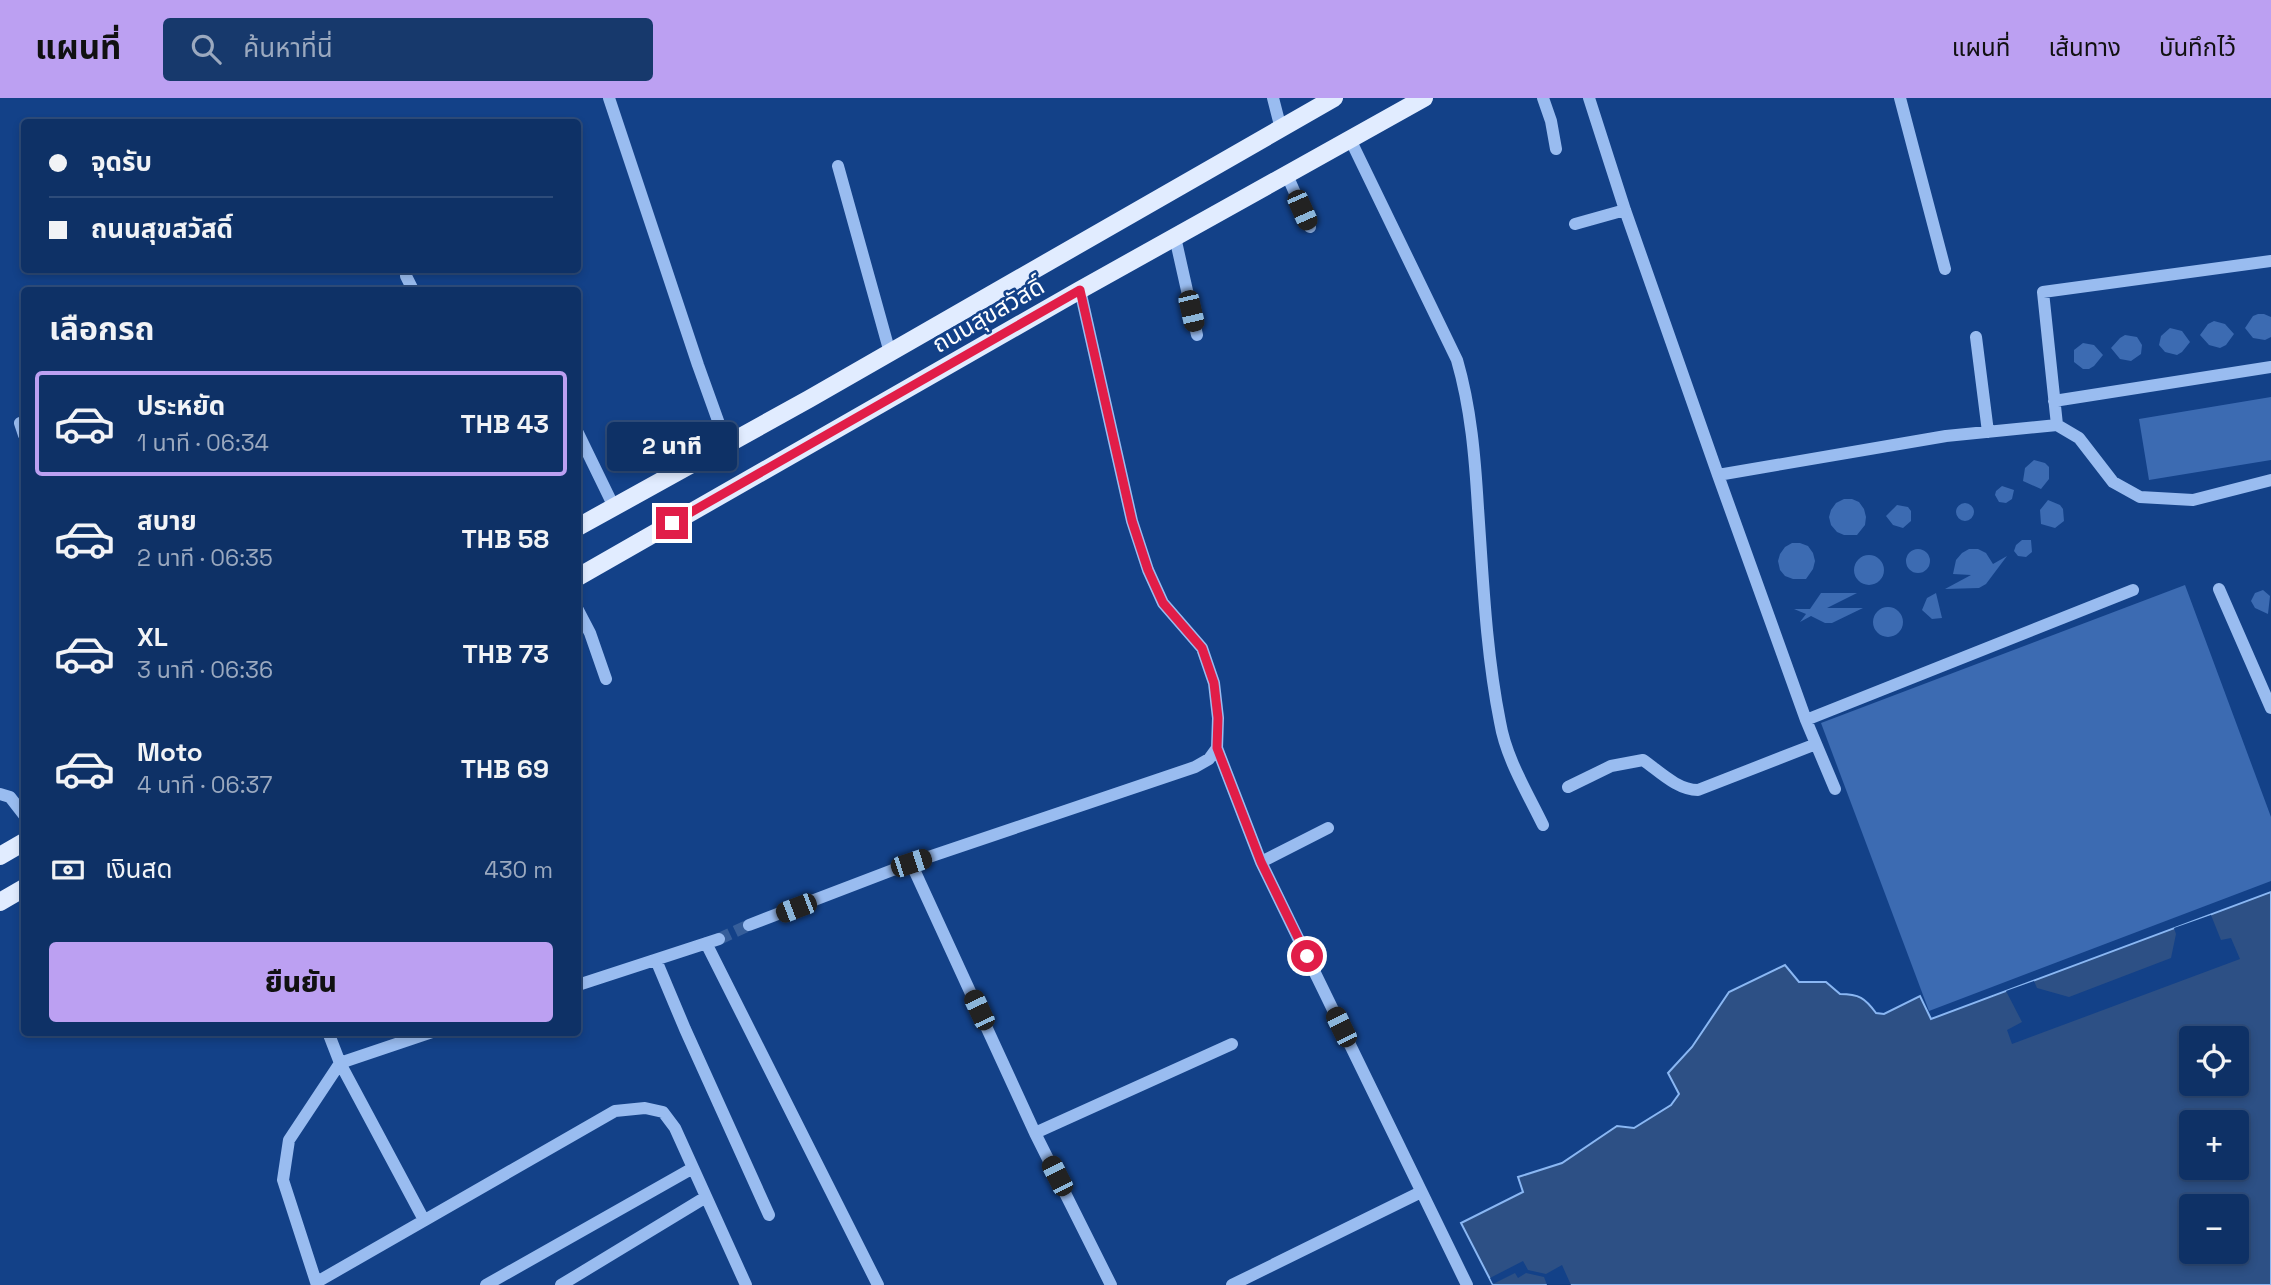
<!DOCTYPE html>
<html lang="th">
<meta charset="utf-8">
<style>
body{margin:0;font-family:"Space Grotesk","Noto Sans Thai",sans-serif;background:#17396c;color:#f1f3f6;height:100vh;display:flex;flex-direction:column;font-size:26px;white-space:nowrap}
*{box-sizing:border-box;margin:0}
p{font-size:23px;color:#9ba9bf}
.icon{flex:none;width:38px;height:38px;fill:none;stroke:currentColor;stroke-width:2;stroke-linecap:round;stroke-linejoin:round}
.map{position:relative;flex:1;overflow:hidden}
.drawer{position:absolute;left:21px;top:189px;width:560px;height:749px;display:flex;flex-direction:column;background:#0e3166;border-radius:7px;box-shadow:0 4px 10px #0003,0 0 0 2px #2e4c7a}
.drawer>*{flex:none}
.hud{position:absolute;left:21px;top:21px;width:560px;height:154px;border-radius:7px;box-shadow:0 4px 10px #0003,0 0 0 2px #2e4c7a;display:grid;align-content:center;height:154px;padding:0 28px;background:#0e3166}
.fabs{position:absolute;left:2179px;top:928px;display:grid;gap:14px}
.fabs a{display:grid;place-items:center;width:70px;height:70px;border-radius:7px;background:#0e3166;box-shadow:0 4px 10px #0003,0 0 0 2px #2e4c7a;font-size:35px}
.end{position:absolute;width:32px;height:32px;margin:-16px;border:9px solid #e11d48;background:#fff;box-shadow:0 0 0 4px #fff}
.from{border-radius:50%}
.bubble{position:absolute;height:49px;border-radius:7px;background:#0e3166;box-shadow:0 4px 10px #0003,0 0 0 2px #2e4c7a;font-size:23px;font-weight:800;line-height:49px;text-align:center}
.car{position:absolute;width:21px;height:42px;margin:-21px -10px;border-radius:9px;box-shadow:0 0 5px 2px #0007;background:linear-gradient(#222 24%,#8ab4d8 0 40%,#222 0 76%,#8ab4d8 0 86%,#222 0)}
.hud b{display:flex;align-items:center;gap:24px;height:66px;font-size:26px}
.hud b+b{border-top:2px solid #2e4c7a}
.hud i{width:18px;height:18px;background:#f1f3f6}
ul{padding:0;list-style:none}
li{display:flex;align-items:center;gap:21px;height:105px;margin:0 14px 10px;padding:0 14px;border:4px solid transparent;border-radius:7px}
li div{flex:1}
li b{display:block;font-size:26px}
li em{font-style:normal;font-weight:800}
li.active{border-color:#bca0f2}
li>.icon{width:63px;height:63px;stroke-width:1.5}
h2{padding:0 28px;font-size:32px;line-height:84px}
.pay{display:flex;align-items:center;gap:18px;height:77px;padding:0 28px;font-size:26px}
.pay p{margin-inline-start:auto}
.button{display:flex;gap:14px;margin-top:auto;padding:14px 28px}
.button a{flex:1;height:80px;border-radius:7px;background:#bca0f2;color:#111;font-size:28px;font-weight:800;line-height:80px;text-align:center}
header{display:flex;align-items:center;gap:42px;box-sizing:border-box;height:98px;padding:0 35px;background:#bca0f2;color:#111}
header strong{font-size:33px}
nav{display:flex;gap:38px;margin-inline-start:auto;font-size:24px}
.search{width:490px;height:63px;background:#17396c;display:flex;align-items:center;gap:18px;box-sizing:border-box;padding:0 24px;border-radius:7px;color:#9ba9bf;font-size:26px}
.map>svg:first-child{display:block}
</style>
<header>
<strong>แผนที่</strong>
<div class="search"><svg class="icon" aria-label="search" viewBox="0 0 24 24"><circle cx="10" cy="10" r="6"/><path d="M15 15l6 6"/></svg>ค้นหาที่นี่</div>
<nav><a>แผนที่</a><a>เส้นทาง</a><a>บันทึกไว้</a></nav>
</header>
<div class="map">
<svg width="2271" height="1187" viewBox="0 0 2271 1187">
<rect width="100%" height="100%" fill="#134188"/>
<path fill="#2d5085" stroke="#8ab7f3" stroke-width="2" fill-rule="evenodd" d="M 2271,794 L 2271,1187 L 1493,1187 L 1461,1125 L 1523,1094 L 1518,1079 L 1562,1065 L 1617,1028 L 1634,1030 L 1671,1007 L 1679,996 L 1668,975 L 1692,949 L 1729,894 L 1785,867 L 1799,884 L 1826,884 L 1840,896 C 1859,896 1865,900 1876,915 L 1884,916 L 1920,898 L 1931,921 ZM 2191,940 L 2236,940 L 2236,985 L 2191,985 ZM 2191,1024 L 2236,1024 L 2236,1069 L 2191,1069 ZM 2191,1108 L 2236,1108 L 2236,1153 L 2191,1153 Z"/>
<path fill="#134188" d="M 2211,817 L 2221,842 L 2231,840 L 2240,861 L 2012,946 L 2007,932 L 2022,924 L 2006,893 L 2034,883 L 2037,890 L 2069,899 L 2171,860 L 2176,836 L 2174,830 Z
M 1523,1163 L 1528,1172 L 1546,1176 L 1562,1167 L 1571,1187 L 1547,1187 L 1544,1179 L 1526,1175 L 1518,1180 L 1515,1175 L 1493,1186 L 1490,1180 Z"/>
<path fill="#3c6bb2" d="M 2258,216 L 2264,216 L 2271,219 L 2271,239 L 2265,242 L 2253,240 L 2245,230 L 2253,218 Z
M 2214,223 L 2225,226 L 2234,236 L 2226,247 L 2220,250 L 2209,247 L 2200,237 L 2208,226 Z
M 2170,230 L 2182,233 L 2190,244 L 2182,254 L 2177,257 L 2165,254 L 2159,247 L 2161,238 Z
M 2125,237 L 2137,239 L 2142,247 L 2141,256 L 2131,263 L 2120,261 L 2111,250 L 2120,240 Z
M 2083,245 L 2094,247 L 2103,257 L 2094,268 L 2089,271 L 2083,271 L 2074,264 L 2074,252 Z
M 2271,299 L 2271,362 L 2149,382 L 2139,321 Z
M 2034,362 L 2045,365 L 2049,369 L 2049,381 L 2041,391 L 2023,383 L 2025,370 Z
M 2002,388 L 2014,392 L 2012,401 L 2006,405 L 1999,404 L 1995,397 L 1996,393 Z
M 1844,401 L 1852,401 L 1859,404 L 1864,411 L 1866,419 L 1865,427 L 1857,437 L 1844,437 L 1837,434 L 1831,427 L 1829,419 L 1831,412 L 1836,405 Z
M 2048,402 L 2060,407 L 2063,411 L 2064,423 L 2055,430 L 2041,426 L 2040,412 Z
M1956 414a9 9 0 1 1 18 0a9 9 0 1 1-18 0Z
M 1897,407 L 1908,409 L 1911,413 L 1911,423 L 1903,430 L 1893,427 L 1886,418 Z
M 2022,442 L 2031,442 L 2032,454 L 2026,459 L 2018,458 L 2014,453 L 2016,447 Z
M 1792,445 L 1800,445 L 1808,448 L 1813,455 L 1815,463 L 1813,471 L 1806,481 L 1793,481 L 1785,478 L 1780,472 L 1778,463 L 1780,456 L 1785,449 Z
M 1969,451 L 1978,451 L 1986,455 L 1993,466 L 2007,458 L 1986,486 L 1979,490 L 1945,491 L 1971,477 L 1953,476 L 1956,462 L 1962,455 Z
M1906 463a12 12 0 1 1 24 0a12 12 0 1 1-24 0Z
M1854 472a15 15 0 1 1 30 0a15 15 0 1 1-30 0Z
M 2185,487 L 2271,719 L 2271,783 L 1929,913 L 1821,625 Z
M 2263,492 L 2270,498 L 2268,516 L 2255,510 L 2251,503 L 2255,495 Z
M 1821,495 L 1857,495 L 1827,510 L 1863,510 L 1832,525 L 1825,525 L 1811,518 L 1800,524 L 1806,516 L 1794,511 L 1810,511 Z
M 1936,495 L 1942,520 L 1932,521 L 1922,512 L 1927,500 Z
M1873 524a15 15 0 1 1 30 0a15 15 0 1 1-30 0Z"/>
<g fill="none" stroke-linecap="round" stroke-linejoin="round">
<path stroke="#365e9a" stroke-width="12" stroke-dasharray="12 6" stroke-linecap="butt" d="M 719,841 L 749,827"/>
<path stroke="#99bcf0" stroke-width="12" d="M 609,0 L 698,267 L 726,345
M 1273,0 L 1281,31
M 1543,0 L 1551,23 L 1556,51
M 1589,0 L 1625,112 L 1718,377 L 1806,622 L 1835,691
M 1900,0 L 1945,171
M 1350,41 L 1457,262 C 1471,310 1475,360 1478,410 C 1483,481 1486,554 1500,624 C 1506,660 1527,694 1543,727
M 838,68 L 890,255
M 1287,77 L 1310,129
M 1575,126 L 1625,112
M 1175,139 L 1197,237
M 406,178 L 413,192
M 1976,239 L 1988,334
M 2054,303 L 2271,269
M 20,325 L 24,337
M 2057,327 L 2043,194 L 2271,163
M 578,335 L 614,409
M 1718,377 L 1946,338 L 2057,327 L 2079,340 L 2113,384 L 2140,399 L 2193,402 L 2271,382
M 2219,491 L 2271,610
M 578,512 L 590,535 L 606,581
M 1806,622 L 2133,492
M 1217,650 L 1261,764 L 1467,1187
M 1568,689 L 1611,668 L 1643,662 C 1659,673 1677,692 1698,692 L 1816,646
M 0,696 L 10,699 L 24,717
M 1261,764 L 1328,730
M 911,765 L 1035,1035 L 1111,1187
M 749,827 L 911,765 L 1195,669 L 1209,661 L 1217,650 L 1218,620 L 1214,585 L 1202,550 L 1163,505 L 1148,472 L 1132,423 L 1080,192
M 706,845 L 878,1187
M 656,862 L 685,931 L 769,1117
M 578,887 L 719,841
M 1035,1035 L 1232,946
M 424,1122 L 340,965 L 432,934
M 317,1184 L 615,1013 L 645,1010 L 663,1014 L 675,1030 L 746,1187
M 317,1187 L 283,1082 L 289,1042 L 340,965 L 328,934
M 486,1187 L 693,1070
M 561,1187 L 706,1099
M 1232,1187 L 1421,1094"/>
<path stroke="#e1ecff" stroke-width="18" d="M 578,429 L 809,301 L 1334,0
M 578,479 L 1080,192 L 1424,0
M 0,758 L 24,744
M 0,804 L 24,790"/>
</g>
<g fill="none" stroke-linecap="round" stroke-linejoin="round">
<path stroke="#e11d48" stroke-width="9" d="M 672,425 L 1080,192 L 1132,423 L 1148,472 L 1163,505 L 1202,550 L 1214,585 L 1218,620 L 1217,650 L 1261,764 L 1307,858"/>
</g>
<g text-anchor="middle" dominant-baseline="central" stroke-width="5" stroke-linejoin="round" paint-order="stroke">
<g font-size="24" fill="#fff" stroke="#134188">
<text transform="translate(988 217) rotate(-30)">ถนนสุขสวัสดิ์</text>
</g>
</g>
</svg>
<div class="fabs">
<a><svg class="icon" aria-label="locate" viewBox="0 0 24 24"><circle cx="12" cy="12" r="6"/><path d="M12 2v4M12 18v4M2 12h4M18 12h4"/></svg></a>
<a>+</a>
<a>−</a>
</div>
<i class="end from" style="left:1307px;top:858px"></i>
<i class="end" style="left:672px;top:425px"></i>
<div class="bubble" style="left:607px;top:324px;width:130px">2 นาที</div>
<i class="car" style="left:1302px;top:112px;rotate:156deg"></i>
<i class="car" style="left:1191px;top:213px;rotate:167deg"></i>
<i class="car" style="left:911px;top:765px;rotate:72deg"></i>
<i class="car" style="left:796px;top:810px;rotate:249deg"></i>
<i class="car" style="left:979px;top:912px;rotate:335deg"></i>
<i class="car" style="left:1341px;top:929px;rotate:334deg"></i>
<i class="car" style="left:1057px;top:1078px;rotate:333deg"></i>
<div class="hud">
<b><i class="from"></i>จุดรับ</b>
<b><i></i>ถนนสุขสวัสดิ์</b>
</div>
<section class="drawer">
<h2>เลือกรถ</h2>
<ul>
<li class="active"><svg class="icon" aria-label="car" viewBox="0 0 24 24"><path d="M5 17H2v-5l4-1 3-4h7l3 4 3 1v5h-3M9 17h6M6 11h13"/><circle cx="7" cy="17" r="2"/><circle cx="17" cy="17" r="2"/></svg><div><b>ประหยัด</b><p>1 นาที · 06:34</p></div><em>THB 43</em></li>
<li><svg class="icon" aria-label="car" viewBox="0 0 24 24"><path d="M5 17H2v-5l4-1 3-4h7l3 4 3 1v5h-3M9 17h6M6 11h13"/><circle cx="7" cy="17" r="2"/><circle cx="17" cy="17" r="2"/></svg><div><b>สบาย</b><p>2 นาที · 06:35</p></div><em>THB 58</em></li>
<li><svg class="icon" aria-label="car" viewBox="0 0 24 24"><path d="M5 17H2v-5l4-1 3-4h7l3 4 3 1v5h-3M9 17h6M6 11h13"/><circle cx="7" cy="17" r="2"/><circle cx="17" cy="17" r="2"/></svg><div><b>XL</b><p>3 นาที · 06:36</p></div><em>THB 73</em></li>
<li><svg class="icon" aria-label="car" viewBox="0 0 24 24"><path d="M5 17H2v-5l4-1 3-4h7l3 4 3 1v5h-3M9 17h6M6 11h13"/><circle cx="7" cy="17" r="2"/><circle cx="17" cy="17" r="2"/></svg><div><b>Moto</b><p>4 นาที · 06:37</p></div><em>THB 69</em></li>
</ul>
<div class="pay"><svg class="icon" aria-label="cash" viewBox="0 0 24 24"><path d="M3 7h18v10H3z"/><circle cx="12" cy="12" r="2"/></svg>เงินสด<p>430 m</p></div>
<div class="button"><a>ยืนยัน</a></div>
</section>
</div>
